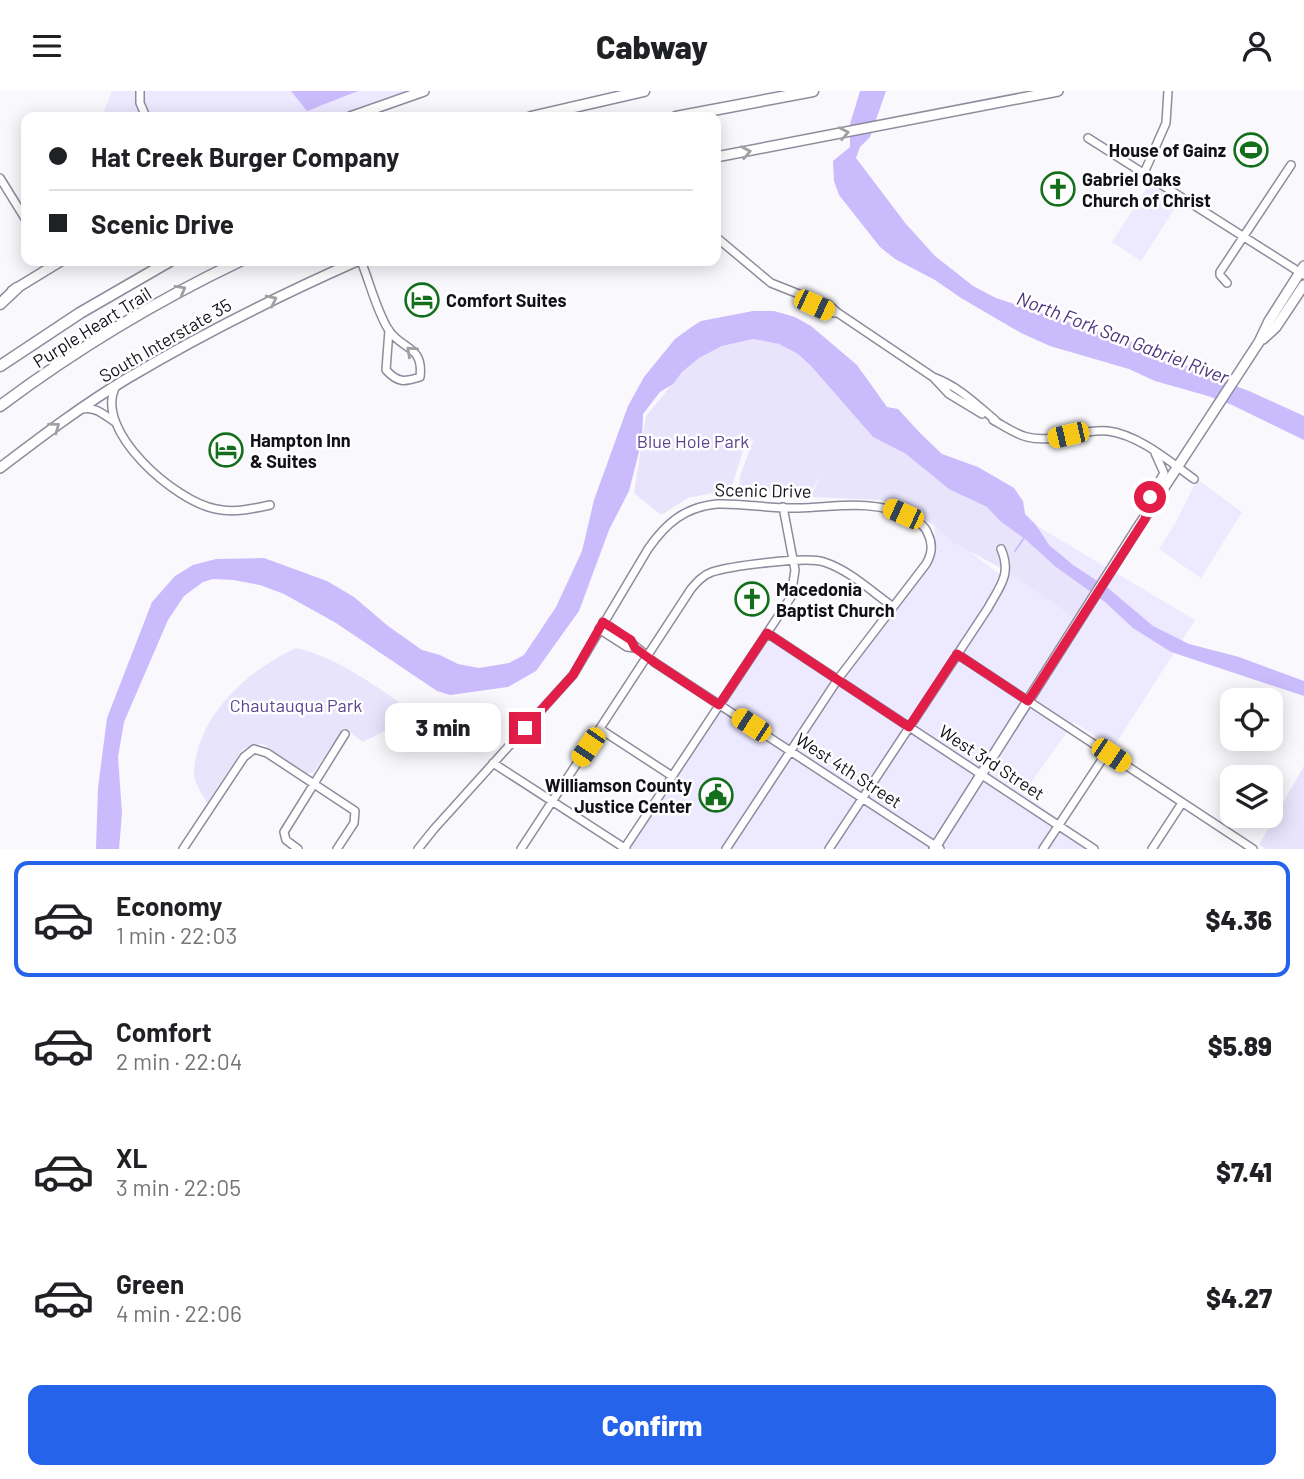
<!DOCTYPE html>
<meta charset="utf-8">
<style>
body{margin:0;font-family:Barlow,sans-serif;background:#f6f6f6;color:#202124;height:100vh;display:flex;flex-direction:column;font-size:26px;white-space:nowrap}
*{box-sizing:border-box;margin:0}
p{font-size:23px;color:#757577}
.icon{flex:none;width:38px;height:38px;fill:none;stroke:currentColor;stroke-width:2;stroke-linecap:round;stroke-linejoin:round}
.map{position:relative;height:758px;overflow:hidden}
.sheet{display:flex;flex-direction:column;background:#fff;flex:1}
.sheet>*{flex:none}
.top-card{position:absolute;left:21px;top:21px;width:700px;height:154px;border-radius:14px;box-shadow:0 4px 18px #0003;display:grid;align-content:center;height:154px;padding:0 28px;background:#fff}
.buttons{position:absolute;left:1220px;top:597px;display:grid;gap:14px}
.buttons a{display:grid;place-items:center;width:63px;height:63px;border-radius:14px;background:#fff;box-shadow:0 4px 18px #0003;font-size:35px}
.end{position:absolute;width:32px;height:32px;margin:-16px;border:9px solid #e11d48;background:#fff;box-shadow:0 0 0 4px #fff}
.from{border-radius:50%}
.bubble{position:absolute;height:49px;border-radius:14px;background:#fff;box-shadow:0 4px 18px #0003;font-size:23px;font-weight:800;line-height:49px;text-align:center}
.car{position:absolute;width:21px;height:42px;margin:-21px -10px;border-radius:9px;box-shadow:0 0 5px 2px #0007;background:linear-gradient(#f5c518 24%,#345 0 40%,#f5c518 0 76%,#345 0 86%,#f5c518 0)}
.top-card b{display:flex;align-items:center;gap:24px;height:66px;font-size:26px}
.top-card b+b{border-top:2px solid #e0e0e0}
.top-card i{width:18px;height:18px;background:#202124}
ul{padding:12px 0 0;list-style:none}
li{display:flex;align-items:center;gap:21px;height:116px;margin:0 14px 10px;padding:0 14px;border:4px solid transparent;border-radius:14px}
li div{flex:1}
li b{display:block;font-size:26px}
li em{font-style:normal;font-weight:800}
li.active{border-color:#2563eb}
li>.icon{width:63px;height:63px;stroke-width:1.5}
.cta{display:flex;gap:14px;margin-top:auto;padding:14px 28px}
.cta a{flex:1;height:80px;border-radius:14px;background:#2563eb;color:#fff;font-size:28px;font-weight:800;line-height:80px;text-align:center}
header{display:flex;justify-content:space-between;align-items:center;height:91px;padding:0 28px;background:#fff;font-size:32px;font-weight:800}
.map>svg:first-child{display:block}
</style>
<header><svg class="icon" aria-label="menu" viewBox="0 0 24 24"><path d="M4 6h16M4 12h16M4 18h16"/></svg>Cabway<svg class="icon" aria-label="person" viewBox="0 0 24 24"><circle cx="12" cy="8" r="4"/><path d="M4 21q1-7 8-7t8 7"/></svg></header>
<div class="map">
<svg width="1304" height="758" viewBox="0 0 1304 758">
<rect width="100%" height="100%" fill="#f9f8fc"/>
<path fill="#ede9ff" d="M 112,0 L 408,0 L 337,26 L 102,26 Z
M 1150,92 L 1179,111 L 1141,170 L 1112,151 Z
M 1197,388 L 1242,421 L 1201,487 L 1159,458 L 1176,431 Z
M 934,434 L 1001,484 L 1037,435 L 1195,529 L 1113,657 L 1074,631 L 1023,703 L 1098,755 L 1096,758 L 628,758 L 767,549 L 840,594 L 930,474 L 936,454 Z"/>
<path fill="#e8e4fc" d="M 753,248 L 779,253 L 798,263 L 811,275 L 873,346 L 906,363 L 964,405 L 987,416 L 1000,430 L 1093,495 L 1075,527 L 1001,477 L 952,451 L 934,434 L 909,420 L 882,409 L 811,406 L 820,384 L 809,405 L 739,402 L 740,385 L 754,347 L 744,357 L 731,398 L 688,407 L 661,424 L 634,402 L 646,325 L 682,281 L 699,267 L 722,255 Z
M 296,557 C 339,567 377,596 413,621 L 402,631 L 363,651 L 344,637 L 313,682 L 306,682 L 263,653 L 253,654 L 243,658 L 207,712 C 203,704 194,692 194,683 C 196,625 248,579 296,557 Z
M 1304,675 L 1304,758 L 1266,758 L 1259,754 Z"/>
<path fill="#cabcfc" d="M 291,0 L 358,0 L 307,20 Z
M 860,0 L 886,0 L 870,46 L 860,56 L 856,67 L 906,133 L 935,165 L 973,195 L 996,207 L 1114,246 L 1149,255 L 1201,282 L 1249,300 L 1304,325 L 1304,349 L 1232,314 L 1208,305 L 1155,290 L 1129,278 L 1050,255 L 1021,242 L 961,207 L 935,189 L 895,168 L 880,156 L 839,104 L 834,90 L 833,70 L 850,56 L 850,33 Z
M 753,220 L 774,220 L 795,226 L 811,235 L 857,274 L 887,316 L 898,318 L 921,343 L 942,363 L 978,376 L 1014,397 L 1023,410 L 1025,423 L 1036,434 L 1049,454 L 1073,474 L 1108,497 L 1153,535 L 1189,553 L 1239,566 L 1304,590 L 1304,605 L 1171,561 L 1133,537 L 1105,511 L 1056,476 L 1025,448 L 1000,430 L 987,416 L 949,398 L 906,363 L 873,346 L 811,275 L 798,263 L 779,253 L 753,248 L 722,255 L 699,267 L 682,281 L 673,293 L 660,301 L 643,323 L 642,349 L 629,400 L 609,439 L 579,520 L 536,580 L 508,596 L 450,604 L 437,600 L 336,532 L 284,503 L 260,494 L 233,489 L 213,488 L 203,491 L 184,505 L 168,529 L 124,631 L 118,666 L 122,722 L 119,758 L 96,758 L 98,697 L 107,627 L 152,511 L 175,485 L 193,474 L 216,468 L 264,467 L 327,490 L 354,506 L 388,535 L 422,559 L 440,564 L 458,573 L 479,577 L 509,572 L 524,564 L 556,516 L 582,460 L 594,409 L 628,315 L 644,286 L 675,248 L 693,235 L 701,230 Z"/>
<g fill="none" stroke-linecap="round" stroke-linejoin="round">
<path stroke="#cabcfc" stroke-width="2" d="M 1015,460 L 1024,447"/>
<defs>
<path id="minor" d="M 140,0 L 140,12 L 146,26
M 1088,47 L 1304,184
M 1144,82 L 1166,32 L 1168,0
M 0,87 L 26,129
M 716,146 L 771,192 L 809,207 L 828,213 L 838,222 L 933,286 C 958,295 975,312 995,329
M 361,170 C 370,192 376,218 388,238 C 401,259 424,254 420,286 C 404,291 398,292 386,279 L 389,239
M 1227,192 L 1220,184 L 1220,181 L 1291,74
M 809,207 C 815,215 828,223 838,222
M 934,287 L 949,303 L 982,323
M 116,295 C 92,339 176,411 216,418 C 234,422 252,418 270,414
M 82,318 C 95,315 104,324 115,331
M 993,329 C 1004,335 1015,343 1027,346 C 1055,353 1081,337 1108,340 C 1139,344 1169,370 1194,388
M 1147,421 L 1150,406 L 1164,382 L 1155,362
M 603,531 C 622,544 638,557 654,571 L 940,758
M 599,538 L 627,556 L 635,557
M 767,542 L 1094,758
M 957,563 L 1253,758
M 600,638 L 672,685
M 493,672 L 626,758
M 183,758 L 244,666 L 254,658 L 267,662 L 355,720 L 354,732 L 337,758
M 298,758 L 286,749 L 284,741 L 345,643
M 418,758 L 434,738 L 573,584 L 648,458 C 666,432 685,416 717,413 C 744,412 771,418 798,417 C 837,416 872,408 909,425 C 917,430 925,434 928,443 C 933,453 932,463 926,473 L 838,588 L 726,758
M 521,758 L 691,498 C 697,491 703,484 712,481 C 731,475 806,465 824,471 C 849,479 871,500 892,515
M 624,758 L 791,506 L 795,479 L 783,416
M 829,758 L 988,517 C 1000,495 1012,483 1001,458
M 1043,758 L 1107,661
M 1152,758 L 1182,712"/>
<path id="major" d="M 350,26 L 424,0
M 716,66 L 1058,0
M 12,200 L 61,170
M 1263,248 L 1276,236 L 1304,194
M 0,377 C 42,345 83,314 128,287 C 202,243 278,205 357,170
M 934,758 L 1135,441 L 1259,251 L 1269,230 L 1304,175"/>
<path id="highway" d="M 531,26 L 644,0
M 676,26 L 813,0
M 0,213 L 17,197
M 0,275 L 80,222 L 170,170
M 0,315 C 75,259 156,210 240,170"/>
</defs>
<use href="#minor" stroke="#8f8b9d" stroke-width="10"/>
<use href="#major" stroke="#8f8b9d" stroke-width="12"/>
<use href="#highway" stroke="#8f8b9d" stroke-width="13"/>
<use href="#minor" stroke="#fff" stroke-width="7"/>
<use href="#major" stroke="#fff" stroke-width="9"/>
<use href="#highway" stroke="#fff" stroke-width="10"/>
</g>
<defs><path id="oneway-chevron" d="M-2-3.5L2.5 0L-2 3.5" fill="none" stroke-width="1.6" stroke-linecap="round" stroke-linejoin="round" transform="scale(1.75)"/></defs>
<g stroke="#a0a0a3">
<use href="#oneway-chevron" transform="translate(844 42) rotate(-11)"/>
<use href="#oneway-chevron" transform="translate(746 61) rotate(-11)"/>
<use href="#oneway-chevron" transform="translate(181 199) rotate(-29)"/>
<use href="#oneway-chevron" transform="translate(272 209) rotate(-26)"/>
<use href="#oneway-chevron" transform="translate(411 260) rotate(-138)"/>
<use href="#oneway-chevron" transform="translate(55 336) rotate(-37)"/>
</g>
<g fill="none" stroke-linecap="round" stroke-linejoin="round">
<path stroke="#e11d48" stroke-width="9" d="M 525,637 L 573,584 L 603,531 L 631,549 L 635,557 L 654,571 L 719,614 L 767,542 L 909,636 L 957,563 L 1028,610 L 1145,428 L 1150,406"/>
</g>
<defs>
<symbol id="stadium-ring" viewBox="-11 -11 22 22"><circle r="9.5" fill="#fff" stroke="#136f1c" stroke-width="1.5"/><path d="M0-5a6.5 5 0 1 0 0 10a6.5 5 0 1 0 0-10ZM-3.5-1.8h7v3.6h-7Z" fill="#136f1c"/></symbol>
<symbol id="church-ring" viewBox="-11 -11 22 22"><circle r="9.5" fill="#fff" stroke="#136f1c" stroke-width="1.5"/><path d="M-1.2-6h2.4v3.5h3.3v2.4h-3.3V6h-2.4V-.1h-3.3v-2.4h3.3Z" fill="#136f1c"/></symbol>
<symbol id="hotel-ring" viewBox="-11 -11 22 22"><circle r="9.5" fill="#fff" stroke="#136f1c" stroke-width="1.5"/><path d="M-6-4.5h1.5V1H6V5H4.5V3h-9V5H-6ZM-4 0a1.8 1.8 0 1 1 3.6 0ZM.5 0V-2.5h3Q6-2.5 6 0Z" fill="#136f1c"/></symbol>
<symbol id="civic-ring" viewBox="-11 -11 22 22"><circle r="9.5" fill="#fff" stroke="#136f1c" stroke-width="1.5"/><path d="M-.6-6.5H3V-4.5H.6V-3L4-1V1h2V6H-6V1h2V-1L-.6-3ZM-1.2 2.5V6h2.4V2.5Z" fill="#136f1c"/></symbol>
</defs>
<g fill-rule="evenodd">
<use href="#stadium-ring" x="1232" y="40" width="38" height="38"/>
<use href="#church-ring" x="1039" y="79" width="38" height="38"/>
<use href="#hotel-ring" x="403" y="190" width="38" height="38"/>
<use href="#hotel-ring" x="207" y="340" width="38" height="38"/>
<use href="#church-ring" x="733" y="489" width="38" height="38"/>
<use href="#civic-ring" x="697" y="685" width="38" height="38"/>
</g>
<g text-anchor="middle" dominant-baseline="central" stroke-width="5" stroke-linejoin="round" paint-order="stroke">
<g font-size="18" font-weight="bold" fill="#121118" stroke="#fff" text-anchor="start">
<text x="1226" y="59" text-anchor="end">House of Gainz</text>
<text x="1082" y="88">Gabriel Oaks<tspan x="1082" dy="21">Church of Christ</tspan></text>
<text x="446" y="209">Comfort Suites</text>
<text x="250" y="349">Hampton Inn<tspan x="250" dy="21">&amp; Suites</tspan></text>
<text x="776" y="498">Macedonia<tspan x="776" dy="21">Baptist Church</tspan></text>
<text x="692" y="694" text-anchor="end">Williamson County<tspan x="692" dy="21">Justice Center</tspan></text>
</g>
<g font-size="18" fill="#121118" stroke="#fff">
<text transform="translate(92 236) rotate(-32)">Purple Heart Trail</text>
<text transform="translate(165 249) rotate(-30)">South Interstate 35</text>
<text transform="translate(763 399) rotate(1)">Scenic Drive</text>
<text transform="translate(992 671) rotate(33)">West 3rd Street</text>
<text transform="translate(849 679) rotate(33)">West 4th Street</text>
</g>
<g font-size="18" fill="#5a4591" stroke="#fff">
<text x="693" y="350">Blue Hole Park</text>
<text x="296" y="614">Chautauqua Park</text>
</g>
<g font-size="19" font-style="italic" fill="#4b347f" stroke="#fff">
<text transform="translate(1123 246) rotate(21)">North Fork San Gabriel River</text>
</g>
</g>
</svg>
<div class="buttons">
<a><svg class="icon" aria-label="locate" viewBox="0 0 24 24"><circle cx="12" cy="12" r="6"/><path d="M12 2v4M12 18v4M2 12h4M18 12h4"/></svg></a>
<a><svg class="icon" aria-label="layers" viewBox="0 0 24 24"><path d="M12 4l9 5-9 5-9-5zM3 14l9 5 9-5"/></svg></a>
</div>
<i class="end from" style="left:1150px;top:406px"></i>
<i class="end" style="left:525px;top:637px"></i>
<div class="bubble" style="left:385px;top:612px;width:116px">3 min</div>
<i class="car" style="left:814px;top:214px;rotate:115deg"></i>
<i class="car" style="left:1068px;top:344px;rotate:257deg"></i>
<i class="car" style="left:903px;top:423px;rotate:294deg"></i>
<i class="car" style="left:751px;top:634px;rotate:303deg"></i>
<i class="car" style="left:588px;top:656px;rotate:214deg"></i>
<i class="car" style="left:1111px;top:664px;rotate:124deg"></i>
<div class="top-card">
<b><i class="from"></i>Hat Creek Burger Company</b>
<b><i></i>Scenic Drive</b>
</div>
</div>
<section class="sheet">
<ul>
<li class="active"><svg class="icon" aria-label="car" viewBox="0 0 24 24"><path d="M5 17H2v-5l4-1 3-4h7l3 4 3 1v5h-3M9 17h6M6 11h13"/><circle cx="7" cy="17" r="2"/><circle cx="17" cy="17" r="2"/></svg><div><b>Economy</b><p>1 min · 22:03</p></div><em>$4.36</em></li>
<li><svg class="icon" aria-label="car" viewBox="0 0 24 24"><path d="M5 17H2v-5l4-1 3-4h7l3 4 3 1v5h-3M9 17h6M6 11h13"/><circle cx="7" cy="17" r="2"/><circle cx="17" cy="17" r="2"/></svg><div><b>Comfort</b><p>2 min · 22:04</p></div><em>$5.89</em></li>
<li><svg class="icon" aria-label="car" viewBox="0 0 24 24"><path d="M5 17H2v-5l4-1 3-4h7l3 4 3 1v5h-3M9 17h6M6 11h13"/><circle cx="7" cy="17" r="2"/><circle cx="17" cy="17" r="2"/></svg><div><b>XL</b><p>3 min · 22:05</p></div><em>$7.41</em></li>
<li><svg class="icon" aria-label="car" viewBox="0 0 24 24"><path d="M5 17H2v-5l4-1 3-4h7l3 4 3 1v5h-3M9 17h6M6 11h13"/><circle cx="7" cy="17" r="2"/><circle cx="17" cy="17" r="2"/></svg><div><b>Green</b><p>4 min · 22:06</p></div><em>$4.27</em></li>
</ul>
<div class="cta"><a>Confirm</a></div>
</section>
